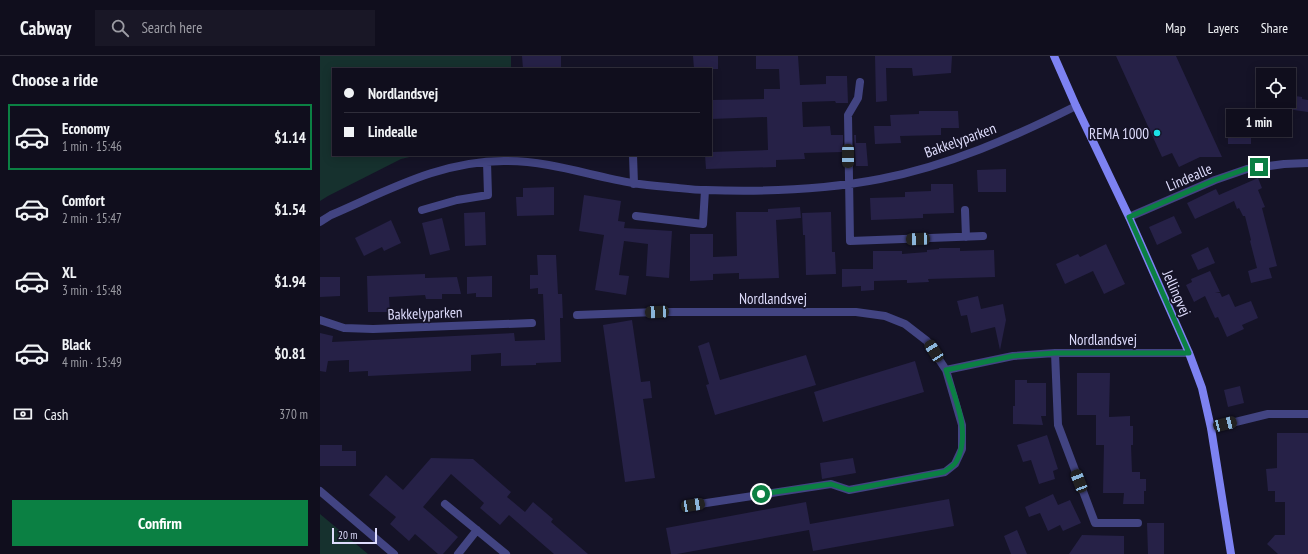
<!DOCTYPE html>
<meta charset="utf-8">
<style>
body{margin:0;font-family:"PT Sans Narrow",sans-serif;background:#191726;color:#f1f3f6;height:100vh;display:flex;flex-direction:column;font-size:15px;white-space:nowrap}
*{box-sizing:border-box;margin:0}
p{font-size:13px;color:#9c9ca4}
.icon{flex:none;width:22px;height:22px;fill:none;stroke:currentColor;stroke-width:2;stroke-linecap:round;stroke-linejoin:round}
.map{position:relative;flex:1;overflow:hidden}
.side{display:flex;flex-direction:column;background:#100e1d;width:320px}
.side>*{flex:none}
.hud{position:absolute;left:12px;top:12px;width:380px;height:88px;border-radius:0px;box-shadow:0 2px 10px #0003,0 0 0 1px #302e3b;display:grid;align-content:center;height:88px;padding:0 12px;background:#100e1d}
.fabs{position:absolute;left:936px;top:12px;display:grid;gap:8px}
.fabs a{display:grid;place-items:center;width:40px;height:40px;border-radius:0px;background:#100e1d;box-shadow:0 2px 10px #0003,0 0 0 1px #302e3b;font-size:20px}
.scale{position:absolute;left:12px;bottom:10px;width:45px;box-sizing:border-box;padding-left:4px;border:2px solid #dedcfc;border-top:0;font-size:11px;line-height:14px;white-space:nowrap;color:#dedcfc;-webkit-text-stroke:3px #151327;paint-order:stroke}
.end{position:absolute;width:18px;height:18px;margin:-9px;border:5px solid #0b8043;background:#fff;box-shadow:0 0 0 2px #fff}
.from{border-radius:50%}
.bubble{position:absolute;height:28px;border-radius:0px;background:#100e1d;box-shadow:0 2px 10px #0003,0 0 0 1px #302e3b;font-size:13px;font-weight:600;line-height:28px;text-align:center}
.car{position:absolute;width:12px;height:24px;margin:-12px -6px;border-radius:5px;box-shadow:0 0 3px 1px #0007;background:linear-gradient(#222 24%,#8ab4d8 0 40%,#222 0 76%,#8ab4d8 0 86%,#222 0)}
.hud b{display:flex;align-items:center;gap:14px;height:38px;font-size:15px}
.hud b+b{border-top:1px solid #302e3b}
.hud i{width:10px;height:10px;background:#f1f3f6}
ul{padding:0;list-style:none}
li{display:flex;align-items:center;gap:12px;height:66px;margin:0 8px 6px;padding:0 4px;border:2px solid transparent;border-radius:0px}
li div{flex:1}
li b{display:block;font-size:15px}
li em{font-style:normal;font-weight:600}
li.selected{border-color:#0b8043}
li>.icon{width:36px;height:36px;stroke-width:1.5}
h2{padding:0 12px;font-size:18px;line-height:48px}
.pay{display:flex;align-items:center;gap:10px;height:44px;padding:0 12px;font-size:15px}
.pay p{margin-inline-start:auto}
.cta{display:flex;gap:8px;margin-top:auto;padding:8px 12px}
.cta a{flex:1;height:46px;border-radius:0px;background:#0b8043;color:#fff;font-size:16px;font-weight:600;line-height:46px;text-align:center}
header{display:flex;align-items:center;gap:24px;box-sizing:border-box;height:56px;padding:0 20px;background:#100e1d;border-bottom:1px solid #302e3b}
header strong{font-size:19px}
nav{display:flex;gap:22px;margin-inline-start:auto;font-size:14px}
.search{width:280px;height:36px;background:#191726;display:flex;align-items:center;gap:10px;box-sizing:border-box;padding:0 14px;border-radius:0px;color:#9c9ca4;font-size:15px}
main{display:flex;flex:1;min-height:0}
.map>svg:first-child{display:block}
</style>
<header>
<strong>Cabway</strong>
<div class="search"><svg class="icon" aria-label="search" viewBox="0 0 24 24"><circle cx="10" cy="10" r="6"/><path d="M15 15l6 6"/></svg>Search here</div>
<nav><a>Map</a><a>Layers</a><a>Share</a></nav>
</header>
<main>
<section class="side">
<h2>Choose a ride</h2>
<ul>
<li class="selected"><svg class="icon" aria-label="car" viewBox="0 0 24 24"><path d="M5 17H2v-5l4-1 3-4h7l3 4 3 1v5h-3M9 17h6M6 11h13"/><circle cx="7" cy="17" r="2"/><circle cx="17" cy="17" r="2"/></svg><div><b>Economy</b><p>1 min · 15:46</p></div><em>$1.14</em></li>
<li><svg class="icon" aria-label="car" viewBox="0 0 24 24"><path d="M5 17H2v-5l4-1 3-4h7l3 4 3 1v5h-3M9 17h6M6 11h13"/><circle cx="7" cy="17" r="2"/><circle cx="17" cy="17" r="2"/></svg><div><b>Comfort</b><p>2 min · 15:47</p></div><em>$1.54</em></li>
<li><svg class="icon" aria-label="car" viewBox="0 0 24 24"><path d="M5 17H2v-5l4-1 3-4h7l3 4 3 1v5h-3M9 17h6M6 11h13"/><circle cx="7" cy="17" r="2"/><circle cx="17" cy="17" r="2"/></svg><div><b>XL</b><p>3 min · 15:48</p></div><em>$1.94</em></li>
<li><svg class="icon" aria-label="car" viewBox="0 0 24 24"><path d="M5 17H2v-5l4-1 3-4h7l3 4 3 1v5h-3M9 17h6M6 11h13"/><circle cx="7" cy="17" r="2"/><circle cx="17" cy="17" r="2"/></svg><div><b>Black</b><p>4 min · 15:49</p></div><em>$0.81</em></li>
</ul>
<div class="pay"><svg class="icon" aria-label="cash" viewBox="0 0 24 24"><path d="M3 7h18v10H3z"/><circle cx="12" cy="12" r="2"/></svg>Cash<p>370 m</p></div>
<div class="cta"><a>Confirm</a></div>
</section>
<div class="map">
<svg width="988" height="498" viewBox="0 0 988 498">
<rect width="100%" height="100%" fill="#151327"/>
<path fill="#16312e" d="M 0,0 L 191,0 L 191,13 L 13,13 L 13,99 L 98,99 L 81,103 L 8,140 L 0,145 Z
M 0,458 L 48,498 L 0,498 Z"/>
<path fill="#262147" d="M 202,0 L 241,0 L 241,12 L 203,13 Z
M 373,0 L 398,0 L 398,13 L 374,13 Z
M 436,0 L 478,0 L 480,29 L 506,28 L 506,20 L 527,20 L 528,47 L 516,47 L 515,45 L 482,46 L 483,71 L 510,70 L 511,79 L 523,79 L 523,96 L 484,97 L 485,103 L 456,104 L 456,111 L 386,113 L 385,99 L 391,99 L 391,96 L 448,94 L 447,61 L 391,63 L 391,44 L 444,43 L 444,33 L 460,33 L 459,13 L 436,13 Z
M 555,0 L 632,0 L 631,17 L 593,20 L 592,12 L 566,12 L 567,45 L 556,46 Z
M 796,0 L 856,0 L 902,101 L 880,101 L 859,111 L 852,97 L 842,101 Z
M 969,39 L 982,41 L 982,43 L 988,44 L 988,56 L 967,53 Z
M 920,52 L 939,52 L 939,76 L 931,77 L 931,88 L 908,88 L 908,66 L 920,66 Z
M 599,55 L 638,55 L 639,72 L 621,72 L 621,79 L 580,80 L 581,87 L 555,88 L 554,70 L 571,70 L 570,59 L 599,58 Z
M 534,79 L 536,79 L 536,87 L 546,87 L 548,110 L 536,110 Z
M 686,113 L 686,136 L 658,136 L 657,114 Z
M 938,122 L 942,132 L 938,134 L 945,151 L 942,152 L 957,210 L 949,212 L 952,222 L 931,227 L 928,215 L 937,212 L 930,185 L 931,184 L 925,160 L 923,160 L 919,152 L 917,153 L 914,145 L 875,163 L 867,147 L 896,133 L 899,139 Z
M 611,128 L 633,128 L 634,157 L 603,158 L 603,162 L 551,164 L 550,142 L 585,141 L 585,136 L 611,135 Z
M 234,131 L 234,159 L 197,160 L 196,141 L 203,141 L 203,132 Z
M 264,139 L 301,145 L 298,165 L 305,166 L 304,172 L 352,175 L 349,222 L 326,220 L 328,188 L 304,185 L 299,219 L 309,220 L 306,239 L 275,234 L 284,179 L 259,175 Z
M 480,151 L 481,162 L 456,164 L 459,222 L 419,223 L 419,217 L 393,218 L 393,224 L 370,225 L 370,178 L 393,178 L 393,201 L 417,200 L 416,156 L 448,156 L 448,153 Z
M 165,156 L 166,189 L 145,190 L 144,157 Z
M 511,156 L 512,196 L 515,196 L 516,218 L 486,219 L 485,179 L 483,179 L 482,157 Z
M 854,160 L 862,177 L 837,189 L 829,171 Z
M 122,162 L 130,194 L 110,199 L 102,167 Z
M 71,164 L 81,187 L 64,195 L 62,191 L 44,200 L 35,182 Z
M 786,188 L 805,228 L 784,238 L 773,215 L 745,228 L 736,208 L 758,198 L 760,201 Z
M 888,191 L 895,207 L 878,214 L 871,199 Z
M 619,192 L 640,192 L 640,195 L 674,194 L 675,221 L 608,223 L 609,226 L 587,227 L 587,224 L 554,225 L 554,234 L 541,235 L 541,230 L 522,231 L 522,213 L 553,213 L 553,195 L 582,195 L 582,198 L 607,196 L 607,194 L 619,193 Z
M 217,199 L 236,199 L 238,238 L 242,238 L 243,262 L 240,262 L 241,306 L 216,307 L 216,309 L 181,310 L 181,297 L 151,299 L 151,315 L 48,320 L 48,315 L 29,316 L 29,304 L 8,305 L 6,316 L 0,315 L 0,277 L 13,280 L 12,286 L 194,277 L 195,285 L 225,284 L 223,238 L 218,238 L 218,232 L 210,233 L 210,219 L 218,219 Z
M 890,215 L 900,236 L 895,237 L 900,237 L 902,241 L 909,238 L 915,251 L 931,245 L 938,262 L 922,269 L 924,273 L 907,281 L 898,261 L 895,262 L 885,240 L 874,246 L 866,229 L 872,226 L 871,223 Z
M 105,218 L 105,222 L 137,221 L 141,238 L 122,238 L 122,243 L 106,243 L 105,239 L 69,241 L 70,256 L 48,256 L 47,220 Z
M 172,220 L 172,241 L 156,241 L 156,237 L 147,238 L 147,221 Z
M 0,221 L 20,221 L 20,240 L 0,241 Z
M 658,240 L 661,253 L 683,248 L 686,264 L 680,294 L 675,271 L 651,277 L 647,259 L 641,260 L 637,245 Z
M 312,264 L 321,326 L 330,325 L 332,342 L 323,343 L 335,422 L 305,426 L 283,269 Z
M 389,286 L 400,324 L 486,299 L 496,329 L 395,359 L 386,329 L 389,328 L 378,290 Z
M 595,305 L 604,336 L 503,366 L 494,336 Z
M 757,317 L 790,317 L 789,361 L 810,360 L 810,370 L 813,370 L 813,389 L 811,389 L 812,416 L 820,416 L 820,423 L 826,423 L 826,435 L 824,435 L 824,448 L 803,448 L 804,437 L 783,437 L 784,389 L 776,389 L 776,359 L 757,359 Z
M 695,324 L 707,324 L 707,327 L 726,327 L 726,360 L 721,360 L 723,369 L 693,368 L 693,350 L 695,350 Z
M 920,330 L 924,347 L 908,351 L 904,334 Z
M 957,377 L 988,377 L 988,498 L 958,498 L 947,488 L 955,479 L 965,479 L 965,446 L 955,446 L 955,435 L 948,435 L 946,413 L 957,412 Z
M 727,379 L 738,413 L 733,415 L 735,423 L 719,428 L 711,404 L 703,406 L 697,389 Z
M 0,389 L 22,389 L 22,395 L 36,395 L 36,410 L 0,410 Z
M 111,402 L 153,403 L 191,436 L 187,441 L 205,456 L 213,446 L 233,463 L 231,466 L 268,498 L 234,498 L 189,459 L 180,469 L 160,452 L 164,447 L 131,418 L 103,451 L 138,481 L 123,498 L 118,498 L 95,478 L 89,485 L 70,468 L 76,461 L 49,439 L 66,419 L 83,434 Z
M 533,402 L 536,417 L 502,423 L 500,407 Z
M 733,438 L 738,449 L 750,444 L 761,467 L 743,475 L 740,469 L 728,475 L 720,457 L 709,461 L 705,451 Z
M 629,443 L 634,470 L 493,495 L 489,474 L 357,498 L 351,498 L 346,472 L 486,446 L 490,468 Z
M 827,467 L 844,467 L 844,498 L 828,498 Z
M 697,474 L 707,498 L 691,498 L 684,480 Z
M 762,479 L 804,480 L 804,498 L 749,498 Z"/>
<g fill="none" stroke-linecap="round" stroke-linejoin="round">
<path stroke="#424482" stroke-width="8" d="M 540,26 L 538,42 L 528,59 L 530,185 L 663,180
M 313,99 L 314,128
M 102,154 L 137,144 L 168,139 L 167,106
M 645,154 L 646,181
M 316,160 L 383,168 L 385,134
M 809,161 L 895,124 L 927,113 L 964,108 L 988,107
M 0,166 L 11,159 C 69,134 122,104 187,105 C 230,105 271,120 313,127 C 324,129 336,130 348,131 C 360,132 373,134 386,134 C 444,136 503,134 560,123 C 628,110 694,81 756,50
M 257,259 L 337,256 L 536,256 L 565,260 L 585,268 L 607,285 L 626,314 L 642,369 L 642,393 L 635,408 L 625,416 L 529,434 L 511,428 L 373,449
M 0,264 L 24,272 L 53,273 L 212,267
M 735,297 L 738,369 L 775,467 L 818,467
M 626,314 L 693,300 L 735,297 L 869,297
M 891,372 L 948,358 L 988,358
M 0,435 L 74,498
M 125,448 L 186,498
M 138,498 L 157,474"/>
<path stroke="#7d82f2" stroke-width="8" d="M 734,0 L 756,50 L 809,161 L 869,297 L 882,332 L 891,372 L 911,498"/>
</g>
<g fill="none" stroke-linecap="round" stroke-linejoin="round">
<path stroke="#0b8043" stroke-width="5" d="M 441,438 L 511,428 L 529,434 L 624,416 C 628,413 634,410 636,406 C 652,378 635,342 626,314 L 693,300 L 735,297 L 869,297 L 809,161 L 895,124 L 926,113 L 939,111"/>
</g>
<circle fill="#1be2e9" stroke="#151327" stroke-width="1.5" cx="837" cy="77" r="4"/>
<g text-anchor="middle" dominant-baseline="central" stroke-width="3.5" stroke-linejoin="round" paint-order="stroke">
<g font-size="15" fill="#dedcfc" stroke="#151327" text-anchor="end">
<text x="829" y="77">REMA 1000</text>
</g>
<g font-size="15" fill="#dedcfc" stroke="#151327">
<text transform="translate(640 84) rotate(-20)">Bakkelyparken</text>
<text transform="translate(869 121) rotate(-23)">Lindealle</text>
<text transform="translate(857 237) rotate(66)">Jellingvej</text>
<text x="453" y="242">Nordlandsvej</text>
<text transform="translate(105 257) rotate(-2)">Bakkelyparken</text>
<text x="783" y="283">Nordlandsvej</text>
</g>
</g>
</svg>
<div class="fabs">
<a><svg class="icon" aria-label="locate" viewBox="0 0 24 24"><circle cx="12" cy="12" r="6"/><path d="M12 2v4M12 18v4M2 12h4M18 12h4"/></svg></a>
</div>
<div class="scale">20 m</div>
<i class="end from" style="left:441px;top:438px"></i>
<i class="end" style="left:939px;top:111px"></i>
<div class="bubble" style="left:906px;top:53px;width:66px">1 min</div>
<i class="car" style="left:528px;top:100px;rotate:180deg"></i>
<i class="car" style="left:598px;top:183px;rotate:268deg"></i>
<i class="car" style="left:337px;top:256px;rotate:267deg"></i>
<i class="car" style="left:614px;top:295px;rotate:327deg"></i>
<i class="car" style="left:905px;top:368px;rotate:76deg"></i>
<i class="car" style="left:759px;top:425px;rotate:339deg"></i>
<i class="car" style="left:373px;top:449px;rotate:81deg"></i>
<div class="hud">
<b><i class="from"></i>Nordlandsvej</b>
<b><i></i>Lindealle</b>
</div>
</div>
</main>
